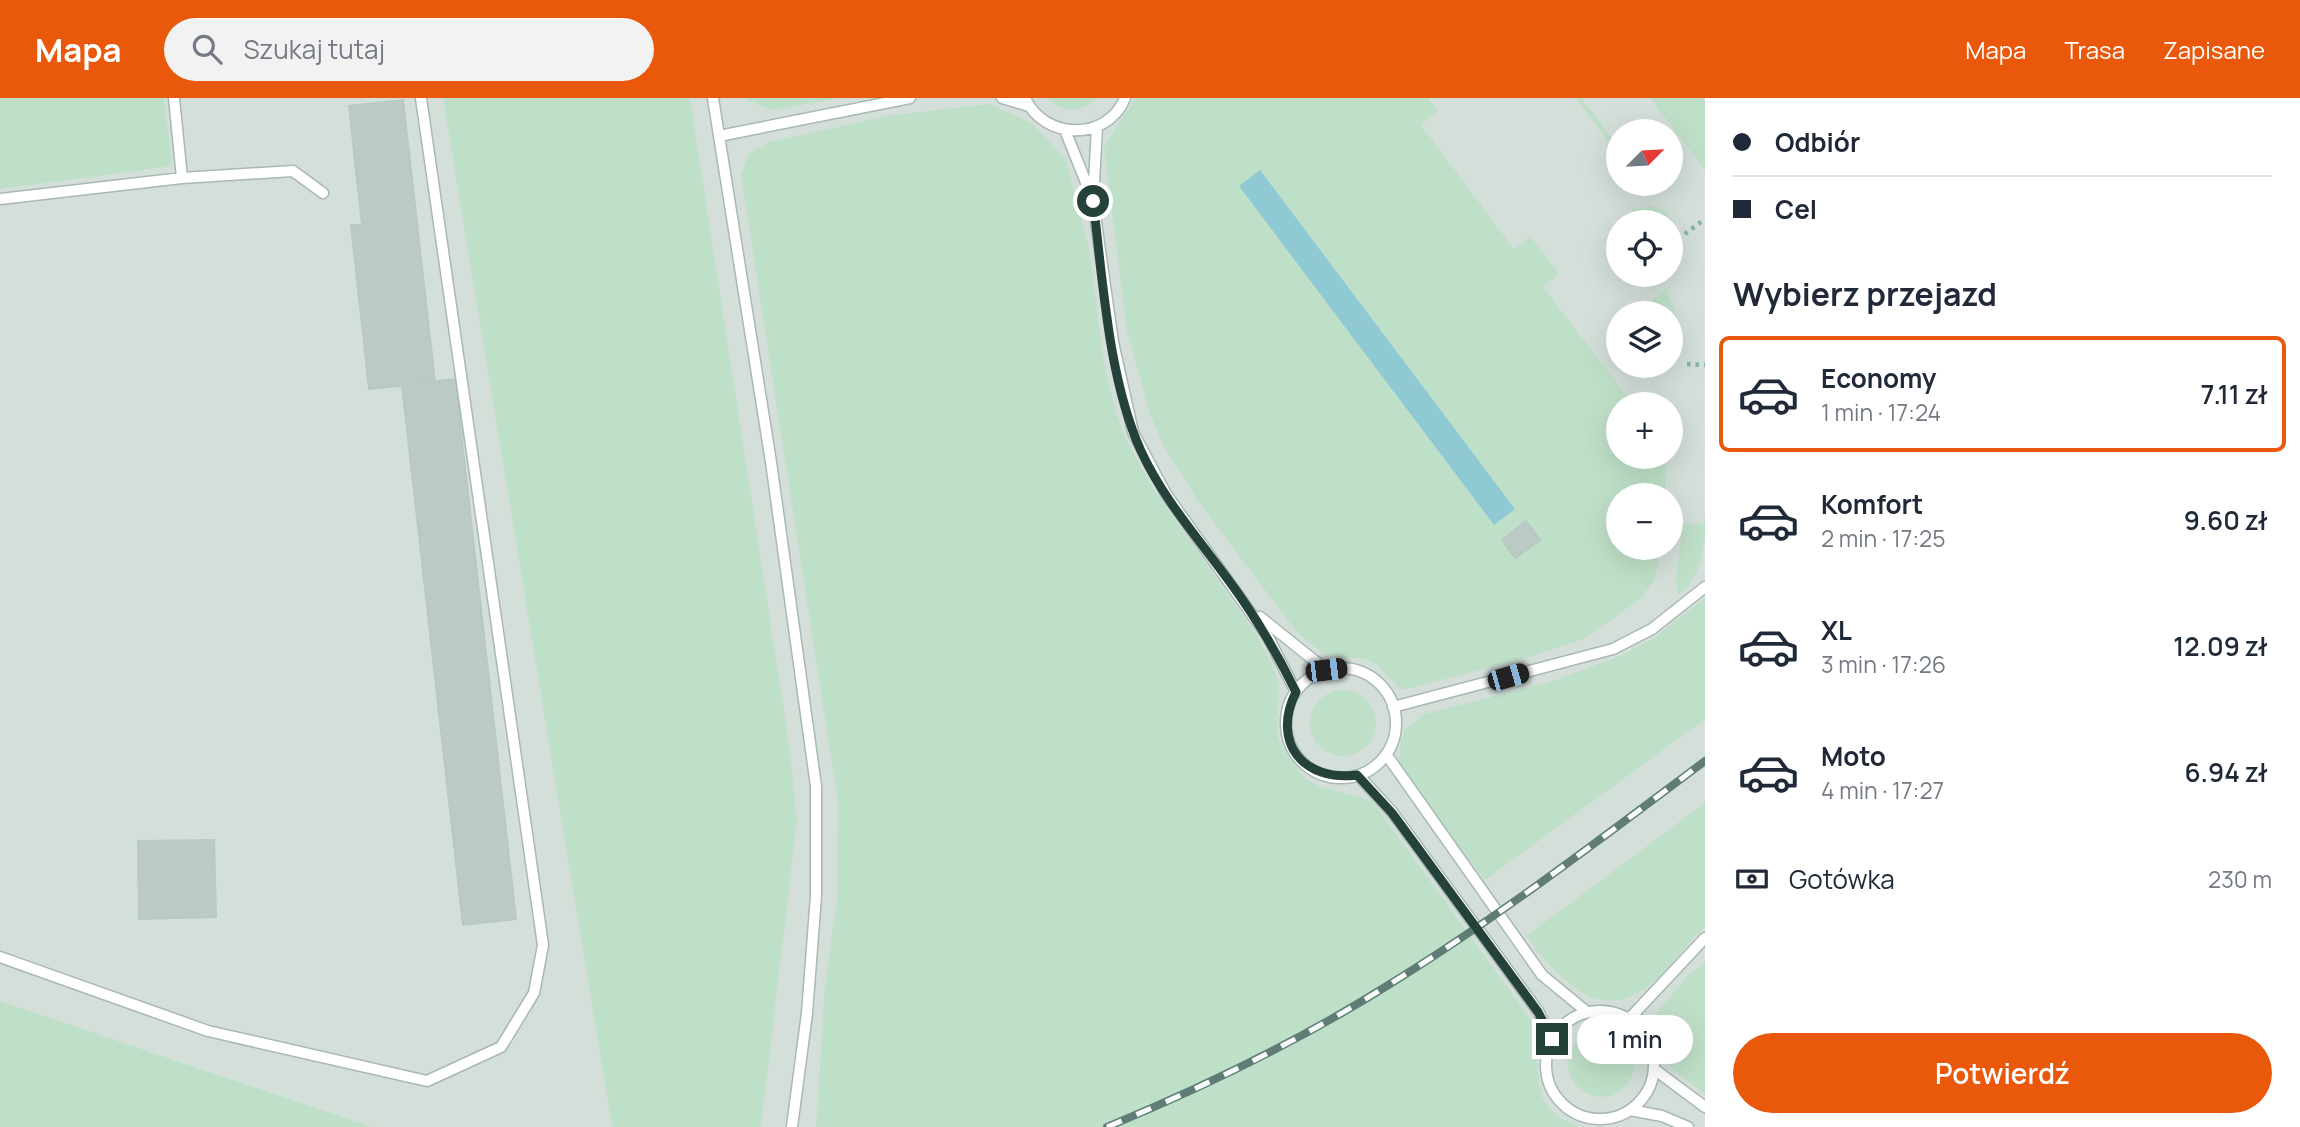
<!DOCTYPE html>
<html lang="pl">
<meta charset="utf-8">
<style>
body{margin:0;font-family:Manrope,sans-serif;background:#f2f2f3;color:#1f2937;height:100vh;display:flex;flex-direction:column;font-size:26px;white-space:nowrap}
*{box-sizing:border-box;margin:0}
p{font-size:23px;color:#747a83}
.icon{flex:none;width:38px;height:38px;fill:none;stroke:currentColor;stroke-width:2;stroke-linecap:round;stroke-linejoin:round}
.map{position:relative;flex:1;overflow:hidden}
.sheet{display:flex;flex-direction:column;background:#fff;width:595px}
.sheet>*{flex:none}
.hud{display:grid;align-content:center;height:154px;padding:0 28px;background:#fff}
.needle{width:46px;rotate:66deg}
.controls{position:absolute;left:1606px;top:21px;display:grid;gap:14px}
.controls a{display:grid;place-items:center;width:77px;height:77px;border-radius:50%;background:#fff;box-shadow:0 7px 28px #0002;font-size:35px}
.end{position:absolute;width:32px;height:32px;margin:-16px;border:9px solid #24423a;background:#fff;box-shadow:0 0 0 4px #fff}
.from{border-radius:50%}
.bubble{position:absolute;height:49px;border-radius:24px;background:#fff;box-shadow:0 7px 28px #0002;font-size:23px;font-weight:600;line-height:49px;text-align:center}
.car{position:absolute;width:21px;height:42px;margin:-21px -10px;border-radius:9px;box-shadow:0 0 5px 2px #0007;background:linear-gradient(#222 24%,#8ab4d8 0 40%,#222 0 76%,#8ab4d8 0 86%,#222 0)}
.hud b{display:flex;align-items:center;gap:24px;height:66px;font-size:26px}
.hud b+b{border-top:2px solid #e0e1e3}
.hud i{width:18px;height:18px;background:#1f2937}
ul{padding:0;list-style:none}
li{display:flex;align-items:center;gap:21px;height:116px;margin:0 14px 10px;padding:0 14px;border:4px solid transparent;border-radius:10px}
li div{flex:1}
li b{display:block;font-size:26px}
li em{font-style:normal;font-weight:600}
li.active{border-color:#ea580c}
li>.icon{width:63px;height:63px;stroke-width:1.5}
h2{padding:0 28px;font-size:32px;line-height:84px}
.pay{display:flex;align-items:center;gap:18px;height:77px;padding:0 28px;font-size:26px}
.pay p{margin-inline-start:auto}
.primary-button{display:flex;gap:14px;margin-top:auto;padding:14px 28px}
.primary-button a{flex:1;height:80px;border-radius:42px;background:#ea580c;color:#fff;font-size:28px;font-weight:600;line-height:80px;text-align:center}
header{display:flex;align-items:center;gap:42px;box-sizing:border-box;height:98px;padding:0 35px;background:#ea580c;color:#fff}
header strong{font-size:33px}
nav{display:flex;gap:38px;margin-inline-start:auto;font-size:24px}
.search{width:490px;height:63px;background:#f2f2f3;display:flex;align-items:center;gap:18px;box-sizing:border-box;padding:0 24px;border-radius:38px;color:#747a83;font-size:26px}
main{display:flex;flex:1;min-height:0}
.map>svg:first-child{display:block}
</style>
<header>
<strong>Mapa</strong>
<div class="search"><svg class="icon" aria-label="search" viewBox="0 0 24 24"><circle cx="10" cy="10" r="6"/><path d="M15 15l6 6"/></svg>Szukaj tutaj</div>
<nav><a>Mapa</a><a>Trasa</a><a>Zapisane</a></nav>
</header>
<main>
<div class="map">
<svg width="1705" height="1029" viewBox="0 0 1705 1029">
<rect width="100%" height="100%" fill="#e6efeb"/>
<path fill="#d4dfda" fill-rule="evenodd" d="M 0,0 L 1705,0 L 1705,1029 L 371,1029 L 0,903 ZM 1619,33 L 1671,33 L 1671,86 L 1619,86 ZM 1619,124 L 1671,124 L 1671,177 L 1619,177 ZM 1619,215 L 1671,215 L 1671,268 L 1619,268 ZM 1619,306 L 1671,306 L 1671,359 L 1619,359 ZM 1619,397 L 1671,397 L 1671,450 L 1619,450 Z"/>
<path fill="#bfe0c8" d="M 0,0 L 164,0 L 172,68 L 0,91 Z
M 443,0 L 690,0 L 790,652 L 797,723 L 761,1029 L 612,1029 Z
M 743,0 L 840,0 L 773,12 Z
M 1047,0 L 1097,0 C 1082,15 1062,15 1047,0 Z
M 1135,0 L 1428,0 L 1438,13 L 1421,27 L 1514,151 L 1531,139 L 1559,176 L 1543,189 L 1633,306 L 1619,306 L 1619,359 L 1666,359 L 1665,397 L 1619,397 L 1619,450 L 1660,450 L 1655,481 L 1650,488 L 1640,501 L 1584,541 L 1522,561 L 1407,591 L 1400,591 L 1377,567 L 1365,561 L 1336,559 L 1321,554 L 1296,533 L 1198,403 L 1164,348 L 1151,319 L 1127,233 L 1104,49 Z
M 1576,0 L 1582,0 L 1619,50 L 1619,58 Z
M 1650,0 L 1702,0 L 1705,4 L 1705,72 Z
M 990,6 L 1032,25 L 1066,62 L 1089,150 L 1104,266 L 1116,314 L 1126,342 L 1156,395 L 1258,539 L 1272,566 L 1279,587 L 1277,635 L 1282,649 L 1304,680 L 1318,688 L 1372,703 L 1528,918 C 1552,959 1514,1007 1581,1029 L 816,1029 L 825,889 L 837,800 L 838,704 L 741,77 L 749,55 L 770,44 L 892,17 Z
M 1651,108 L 1666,114 L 1676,127 L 1673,129 L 1664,117 L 1655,124 L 1643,124 L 1632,111 Z
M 1666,191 C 1674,208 1689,244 1671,258 L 1671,215 L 1652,215 L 1646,207 Z
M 1705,415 C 1705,445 1705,477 1678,497 L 1676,482 L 1683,425 L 1704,427 Z
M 1705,500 L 1705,621 L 1485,782 L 1420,699 L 1399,663 L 1400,645 L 1405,632 L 1424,616 L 1547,585 L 1623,557 L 1655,539 Z
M1310 625a33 33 0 1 1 66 0a33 33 0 1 1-66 0Z
M 1705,705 L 1705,828 C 1687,846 1672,868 1653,884 C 1600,931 1557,879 1526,838 Z
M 1705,865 L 1705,996 L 1673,972 L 1666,959 L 1666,945 L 1656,926 L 1658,913 L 1688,878 Z
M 0,903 L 372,1029 L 0,1029 Z
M1568 966a33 33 0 1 1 66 0a33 33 0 1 1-66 0Z"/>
<path fill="#8ec9d4" d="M 1260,72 L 1515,411 L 1494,427 L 1239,88 Z"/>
<path fill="#bbcac4" stroke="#b8c9c2" stroke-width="2" d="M 403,2 L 435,284 L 369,291 L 351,127 L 362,127 L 349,8 Z
M 455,281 L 516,821 L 463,827 L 402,287 Z
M 1526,423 L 1540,442 L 1515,460 L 1502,442 Z
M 214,742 L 216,819 L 139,821 L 138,743 Z"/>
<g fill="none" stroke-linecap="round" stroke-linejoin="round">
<defs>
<path id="service" d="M 174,0 L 182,80 L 293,73 L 323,95
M 713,0 L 771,364 L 816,688 L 816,798 L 807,915 L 792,1029
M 1002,0 L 1029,8
M 1025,0 C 1044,42 1107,44 1125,0
M 1097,29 L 1093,103 L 1113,244 L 1133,334 L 1166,396 L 1268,539 L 1296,594
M 1065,32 L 1091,97
M 719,38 L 910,0
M 0,101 L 182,80
M 1260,519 L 1326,572
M1286 625a55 55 0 1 1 110 0a55 55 0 1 1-110 0Z
M 1393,609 L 1613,551 L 1652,531 L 1705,489
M 1386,656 L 1542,877 L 1587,914
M 1358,677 L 1392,714 L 1538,913 L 1552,941
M 0,859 L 208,933 L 427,983 L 501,949 L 534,895 L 543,847 L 421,0
M1546 967a54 54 0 1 1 108 0a54 54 0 1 1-108 0Z
M 1629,921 L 1705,840
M 1654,971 L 1705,1009
M 1630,1012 L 1662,1018 L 1688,1029"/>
</defs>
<use href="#service" stroke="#a8b8b2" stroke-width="13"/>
<path stroke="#86b3a5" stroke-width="4.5" stroke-dasharray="3.5 5" stroke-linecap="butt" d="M 1671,146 L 1705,121
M 1687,266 L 1705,267"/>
<use href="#service" stroke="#fff" stroke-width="10"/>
<defs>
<path id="rail" d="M 1107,1029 C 1204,989 1301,942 1390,886 C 1500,818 1602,740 1705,663"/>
</defs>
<use href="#rail" stroke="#5f7d75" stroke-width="8"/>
<use href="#rail" stroke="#f7fbf9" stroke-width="5" stroke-dasharray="16" stroke-linecap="butt"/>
</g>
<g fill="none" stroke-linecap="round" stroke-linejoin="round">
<path stroke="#24423a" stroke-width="9" d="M 1093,103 C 1103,182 1108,280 1141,353 C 1162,399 1197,439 1227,480 C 1254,516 1276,553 1296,594 C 1271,644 1303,684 1357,677 L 1392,715 L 1538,914 L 1552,941"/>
</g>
</svg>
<div class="controls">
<a><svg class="needle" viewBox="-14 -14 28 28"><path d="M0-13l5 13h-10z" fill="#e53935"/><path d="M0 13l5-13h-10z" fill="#747a83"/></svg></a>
<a><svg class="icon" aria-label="locate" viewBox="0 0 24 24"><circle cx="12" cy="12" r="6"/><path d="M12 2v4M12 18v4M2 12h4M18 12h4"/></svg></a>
<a><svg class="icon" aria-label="layers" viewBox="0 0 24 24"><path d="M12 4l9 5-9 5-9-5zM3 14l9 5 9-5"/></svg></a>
<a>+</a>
<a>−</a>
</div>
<i class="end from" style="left:1093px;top:103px"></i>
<i class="end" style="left:1552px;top:941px"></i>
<div class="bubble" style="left:1577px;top:917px;width:116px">1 min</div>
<i class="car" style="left:1326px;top:572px;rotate:83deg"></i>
<i class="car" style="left:1508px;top:579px;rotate:74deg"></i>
</div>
<section class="sheet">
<div class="hud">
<b><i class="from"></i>Odbiór</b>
<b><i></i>Cel</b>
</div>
<h2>Wybierz przejazd</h2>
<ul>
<li class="active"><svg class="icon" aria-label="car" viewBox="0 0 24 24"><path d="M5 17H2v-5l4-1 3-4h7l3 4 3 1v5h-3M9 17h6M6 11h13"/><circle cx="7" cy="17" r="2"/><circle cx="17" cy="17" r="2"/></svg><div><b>Economy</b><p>1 min · 17:24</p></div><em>7.11 zł</em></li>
<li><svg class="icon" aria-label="car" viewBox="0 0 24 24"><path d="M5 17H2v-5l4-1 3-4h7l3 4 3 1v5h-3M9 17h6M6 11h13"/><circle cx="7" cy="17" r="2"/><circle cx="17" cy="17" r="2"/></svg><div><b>Komfort</b><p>2 min · 17:25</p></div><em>9.60 zł</em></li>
<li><svg class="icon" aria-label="car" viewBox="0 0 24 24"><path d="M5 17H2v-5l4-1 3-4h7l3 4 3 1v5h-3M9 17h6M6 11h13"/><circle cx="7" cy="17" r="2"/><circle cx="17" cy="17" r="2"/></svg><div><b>XL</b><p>3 min · 17:26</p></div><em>12.09 zł</em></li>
<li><svg class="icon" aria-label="car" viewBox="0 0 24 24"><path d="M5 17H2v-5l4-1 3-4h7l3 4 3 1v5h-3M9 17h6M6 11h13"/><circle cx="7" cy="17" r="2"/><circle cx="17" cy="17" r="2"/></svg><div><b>Moto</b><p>4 min · 17:27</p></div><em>6.94 zł</em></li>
</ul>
<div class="pay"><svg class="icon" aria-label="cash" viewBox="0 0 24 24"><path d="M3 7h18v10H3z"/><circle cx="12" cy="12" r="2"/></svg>Gotówka<p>230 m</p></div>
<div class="primary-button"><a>Potwierdź</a></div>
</section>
</main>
